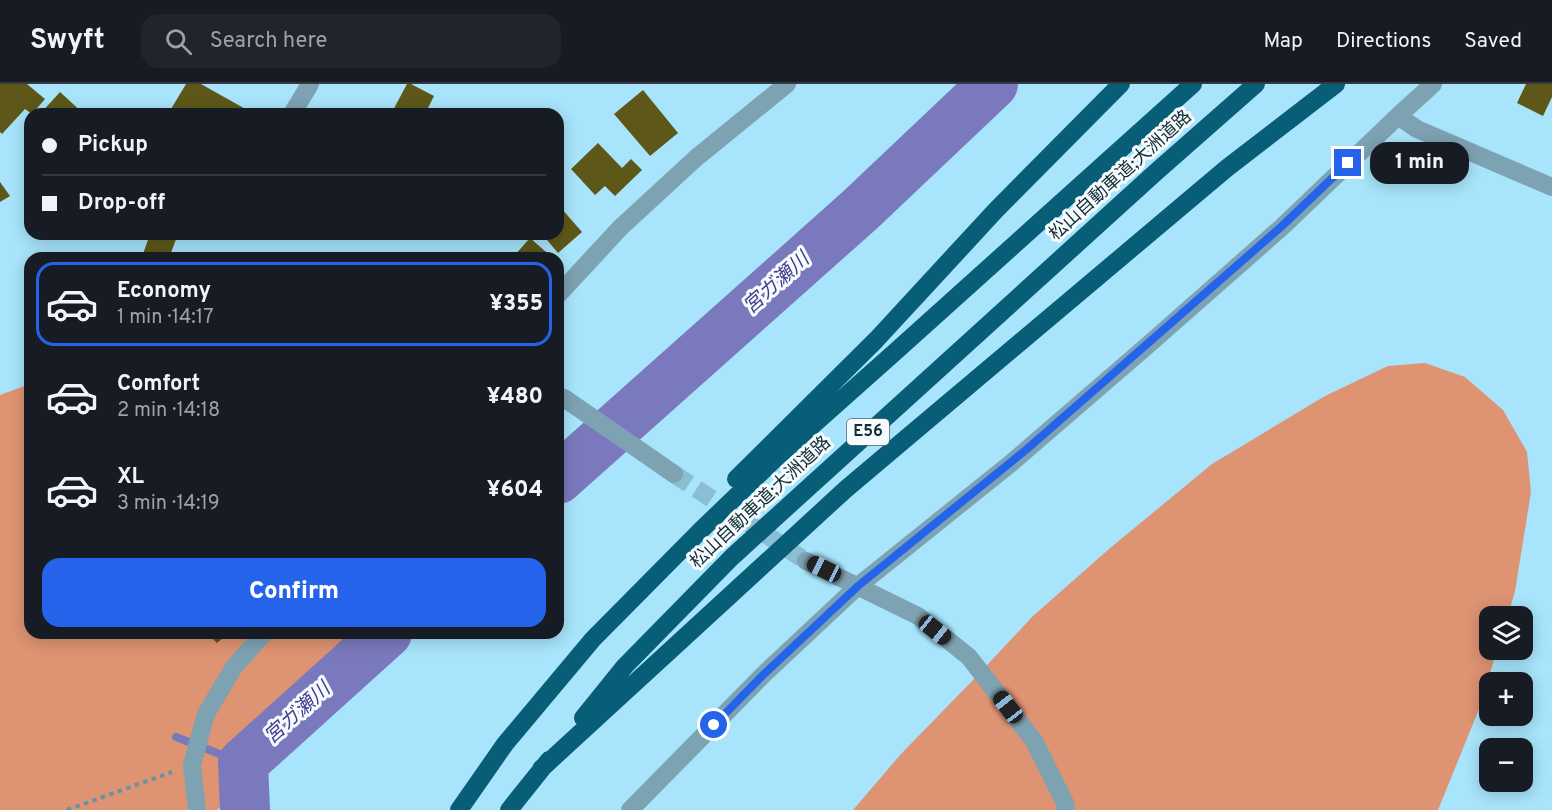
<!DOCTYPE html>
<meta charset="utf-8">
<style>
body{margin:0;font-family:Overpass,"Noto Sans JP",sans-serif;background:#20242c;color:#f1f3f6;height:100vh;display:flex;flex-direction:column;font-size:22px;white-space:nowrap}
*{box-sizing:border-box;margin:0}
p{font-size:20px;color:#9ea1a6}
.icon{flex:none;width:33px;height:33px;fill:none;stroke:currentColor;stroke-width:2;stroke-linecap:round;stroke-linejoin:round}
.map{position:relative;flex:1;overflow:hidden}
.side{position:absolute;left:24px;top:168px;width:540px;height:387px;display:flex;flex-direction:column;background:#171b24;border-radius:18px;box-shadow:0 3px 15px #0003}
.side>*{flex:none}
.guide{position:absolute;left:24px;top:24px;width:540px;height:132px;border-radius:18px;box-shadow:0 3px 15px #0003;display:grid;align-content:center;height:132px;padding:0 18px;background:#171b24}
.fabs{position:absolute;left:1479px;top:522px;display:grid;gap:12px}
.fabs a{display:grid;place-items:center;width:54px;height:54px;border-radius:12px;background:#171b24;box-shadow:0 3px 15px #0003;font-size:30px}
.end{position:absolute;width:27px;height:27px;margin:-14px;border:8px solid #2563eb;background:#fff;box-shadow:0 0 0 3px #fff}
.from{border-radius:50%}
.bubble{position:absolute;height:42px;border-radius:18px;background:#171b24;box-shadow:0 3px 15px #0003;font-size:20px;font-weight:800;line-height:42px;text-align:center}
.car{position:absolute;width:18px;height:36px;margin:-18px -9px;border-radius:8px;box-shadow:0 0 4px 2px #0007;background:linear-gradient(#222 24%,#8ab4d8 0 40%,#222 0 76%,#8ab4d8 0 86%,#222 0)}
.guide b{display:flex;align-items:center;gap:21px;height:57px;font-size:22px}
.guide b+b{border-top:2px solid #363941}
.guide i{width:15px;height:15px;background:#f1f3f6}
ul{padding:10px 0 0;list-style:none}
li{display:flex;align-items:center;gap:18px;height:84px;margin:0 12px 9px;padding:0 6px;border:3px solid transparent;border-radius:18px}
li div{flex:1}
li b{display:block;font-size:22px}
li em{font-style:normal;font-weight:800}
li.current{border-color:#2563eb}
li>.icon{width:54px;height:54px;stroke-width:1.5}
.action{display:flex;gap:12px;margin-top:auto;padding:12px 18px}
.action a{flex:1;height:69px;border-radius:18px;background:#2563eb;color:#fff;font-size:24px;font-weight:800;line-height:69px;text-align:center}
header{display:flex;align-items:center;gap:36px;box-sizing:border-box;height:84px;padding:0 30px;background:#171b24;border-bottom:2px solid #363941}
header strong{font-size:28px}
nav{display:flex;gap:33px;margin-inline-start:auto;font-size:21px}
.search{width:420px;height:54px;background:#20242c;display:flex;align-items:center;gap:15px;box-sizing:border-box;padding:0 21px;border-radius:18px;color:#9ea1a6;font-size:22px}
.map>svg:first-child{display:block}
</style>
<header>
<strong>Swyft</strong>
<div class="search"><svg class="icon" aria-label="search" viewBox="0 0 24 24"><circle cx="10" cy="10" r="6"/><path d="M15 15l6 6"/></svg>Search here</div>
<nav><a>Map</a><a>Directions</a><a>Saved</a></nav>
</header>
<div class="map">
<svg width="1552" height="726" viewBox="0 0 1552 726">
<rect width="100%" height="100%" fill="#a8e4fb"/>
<path fill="#de9372" d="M 1425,279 L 1465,293 L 1503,326 L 1527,368 L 1531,408 L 1515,507 L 1508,532 L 1490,532 L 1490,566 L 1497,566 L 1479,625 L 1438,726 L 853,726 L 901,670 L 975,594 L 1033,532 L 1109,465 L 1212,380 L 1325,312 L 1388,282 Z
M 30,300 L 30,549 L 375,549 L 362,572 L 332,611 L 295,645 L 233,711 L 217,726 L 0,726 L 0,311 Z"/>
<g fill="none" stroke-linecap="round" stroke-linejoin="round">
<path stroke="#7b79bd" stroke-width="8" d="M 176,653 L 243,679"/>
<path stroke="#7b79bd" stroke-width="50" d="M 558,395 L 860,126 L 993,0
M 245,726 L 243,679 L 387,549"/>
</g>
<path fill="#5d5819" d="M 0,0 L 27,0 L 45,15 L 32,30 L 25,25 L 2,50 L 0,48 Z
M 186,0 L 201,0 L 249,27 L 247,30 L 168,30 Z
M 407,0 L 411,0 L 434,12 L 425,30 L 391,30 Z
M 1526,0 L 1552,0 L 1552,13 L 1543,32 L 1517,19 Z
M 643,6 L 678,49 L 650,72 L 614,30 Z
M 60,8 L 84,30 L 40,30 Z
M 598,59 L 622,84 L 631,75 L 642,86 L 615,112 L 605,102 L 595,111 L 571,85 Z
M 0,98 L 10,112 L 0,118 Z
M 561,124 L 582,148 L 558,169 L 542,150 L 558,150 L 558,126 Z
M 150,150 L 178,150 L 169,174 L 154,174 L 143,170 Z
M 530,154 L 553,174 L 516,174 L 514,172 Z
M 207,549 L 228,549 L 217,559 Z"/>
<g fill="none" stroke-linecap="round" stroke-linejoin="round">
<path stroke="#8abfd3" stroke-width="18" stroke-dasharray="18 9" stroke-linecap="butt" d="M 674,390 L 806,477"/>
<path stroke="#6794a4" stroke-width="4" stroke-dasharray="4.5 4.5" stroke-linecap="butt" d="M 67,726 L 172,688"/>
<path stroke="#7da2b1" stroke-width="18" d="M 292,30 L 310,0
M 1398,32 L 1417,45 L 1552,103
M 558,211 L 620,144 L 696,74 L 787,0
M 558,312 L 564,314 L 674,390
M 806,477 L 918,532 L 969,573 L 1034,657 L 1065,719 L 1066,726
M 197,726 L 192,681 L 206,630 L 234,583 L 264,549
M 630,726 L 764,590 L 858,502 L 1010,380 L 1148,261 L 1282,143 L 1398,32 L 1433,0"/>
<path stroke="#095e77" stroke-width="18" d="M 736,395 L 876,256 L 996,126 L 1121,0
M 583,634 L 625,582 L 732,473 L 1156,88 L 1256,0
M 541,685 L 846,405 L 1227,84 L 1336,0
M 459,726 L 505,660 L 593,555 L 700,447 L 777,373 L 895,268 L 1193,0
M 509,726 L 549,676"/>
</g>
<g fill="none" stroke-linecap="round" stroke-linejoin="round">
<path stroke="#2563eb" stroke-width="8" d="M 714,641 L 764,590 L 858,502 L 1027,365 L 1282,142 L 1348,79"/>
</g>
<g text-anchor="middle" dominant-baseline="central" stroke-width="6" stroke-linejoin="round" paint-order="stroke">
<rect fill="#f6fcfe" stroke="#586a71" stroke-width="1.5" x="847" y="335" width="42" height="26" rx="4.5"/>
<g font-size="16" font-weight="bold" fill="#142c35">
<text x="868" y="348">E56</text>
</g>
<g font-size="18" fill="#142c35" stroke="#f6fcfe">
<text transform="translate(1121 92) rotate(-42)">松山自動車道;大洲道路</text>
<text transform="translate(761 419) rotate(-43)">松山自動車道;大洲道路</text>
</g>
<g font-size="20" font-style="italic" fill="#443b8d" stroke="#f6fcfe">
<text transform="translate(777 200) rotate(-42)">宮ガ瀬川</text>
<text transform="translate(298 630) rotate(-42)">宮ガ瀬川</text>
</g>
</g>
</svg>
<div class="fabs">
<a><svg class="icon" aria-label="layers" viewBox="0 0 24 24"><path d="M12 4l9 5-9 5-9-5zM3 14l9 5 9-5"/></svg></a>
<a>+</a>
<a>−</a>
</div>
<i class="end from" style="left:714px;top:641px"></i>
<i class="end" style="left:1348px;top:79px"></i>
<div class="bubble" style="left:1370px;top:58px;width:99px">1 min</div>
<i class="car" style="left:824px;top:485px;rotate:296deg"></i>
<i class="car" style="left:935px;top:546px;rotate:129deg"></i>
<i class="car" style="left:1008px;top:623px;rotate:322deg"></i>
<div class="guide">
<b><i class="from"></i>Pickup</b>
<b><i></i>Drop-off</b>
</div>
<section class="side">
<ul>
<li class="current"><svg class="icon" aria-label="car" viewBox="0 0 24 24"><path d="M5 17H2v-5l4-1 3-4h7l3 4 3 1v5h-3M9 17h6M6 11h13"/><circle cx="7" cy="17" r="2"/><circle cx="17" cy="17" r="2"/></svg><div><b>Economy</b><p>1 min · 14:17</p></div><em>¥355</em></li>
<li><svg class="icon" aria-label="car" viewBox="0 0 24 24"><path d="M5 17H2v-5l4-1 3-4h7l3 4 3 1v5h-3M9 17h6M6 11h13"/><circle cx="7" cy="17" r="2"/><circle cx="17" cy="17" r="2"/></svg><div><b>Comfort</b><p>2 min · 14:18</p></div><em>¥480</em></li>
<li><svg class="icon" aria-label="car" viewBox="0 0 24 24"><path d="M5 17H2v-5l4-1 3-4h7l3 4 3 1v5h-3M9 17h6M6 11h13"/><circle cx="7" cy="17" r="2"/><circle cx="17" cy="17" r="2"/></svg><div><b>XL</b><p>3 min · 14:19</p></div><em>¥604</em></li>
</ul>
<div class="action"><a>Confirm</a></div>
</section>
</div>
